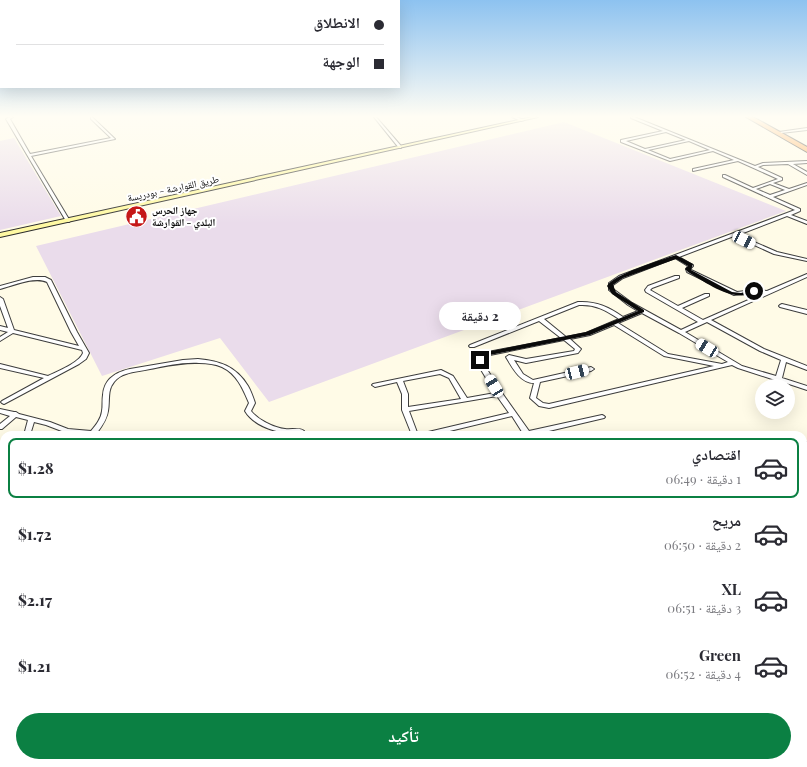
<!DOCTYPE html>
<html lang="ar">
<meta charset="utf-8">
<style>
body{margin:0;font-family:"Playfair Display","Noto Naskh Arabic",serif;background:#f7f7f7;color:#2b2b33;direction:rtl;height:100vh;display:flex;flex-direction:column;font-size:15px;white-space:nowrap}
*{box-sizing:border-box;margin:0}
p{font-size:13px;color:#7c7c81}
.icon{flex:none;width:22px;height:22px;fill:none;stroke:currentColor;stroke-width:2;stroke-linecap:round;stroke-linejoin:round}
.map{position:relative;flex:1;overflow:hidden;direction:ltr}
.details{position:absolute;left:0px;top:431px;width:807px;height:336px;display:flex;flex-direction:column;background:#fff;border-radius:12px 12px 0 0;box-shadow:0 4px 16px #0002;direction:rtl}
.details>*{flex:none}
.guide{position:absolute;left:0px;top:0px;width:400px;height:88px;box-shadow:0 4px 16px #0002;direction:rtl;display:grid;align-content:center;height:88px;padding:0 16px;background:#fff}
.buttons{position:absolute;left:755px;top:379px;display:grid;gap:8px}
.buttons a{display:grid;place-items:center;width:40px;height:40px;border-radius:50%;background:#fff;box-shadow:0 4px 16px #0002;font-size:20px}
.end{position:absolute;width:18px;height:18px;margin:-9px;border:5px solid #0a0a0a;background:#fff;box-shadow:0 0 0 2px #fff}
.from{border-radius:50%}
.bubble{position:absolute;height:28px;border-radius:14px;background:#fff;box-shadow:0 4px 16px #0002;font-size:13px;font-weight:800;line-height:28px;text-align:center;direction:rtl}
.car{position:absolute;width:12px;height:24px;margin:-12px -6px;border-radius:5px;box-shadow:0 0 3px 1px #0007;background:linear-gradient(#fff 24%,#345 0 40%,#fff 0 76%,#345 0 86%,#fff 0)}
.guide b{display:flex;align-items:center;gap:14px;height:38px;font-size:15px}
.guide b+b{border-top:1px solid #e1e1e2}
.guide i{width:10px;height:10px;background:#2b2b33}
ul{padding:7px 0 0;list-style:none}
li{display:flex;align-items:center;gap:12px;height:60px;margin:0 8px 6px;padding:0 8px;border:2px solid transparent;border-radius:8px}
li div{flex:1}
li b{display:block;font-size:15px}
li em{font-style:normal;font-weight:800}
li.on{border-color:#0b8043}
li>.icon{width:36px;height:36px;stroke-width:1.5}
.cta{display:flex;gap:8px;margin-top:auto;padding:8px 16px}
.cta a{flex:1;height:46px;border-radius:24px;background:#0b8043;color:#fff;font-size:16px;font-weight:800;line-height:46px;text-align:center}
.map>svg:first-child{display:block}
</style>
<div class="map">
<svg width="807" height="767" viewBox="0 0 807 767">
<rect width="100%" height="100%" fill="#fffbe7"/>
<path fill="#eadceb" d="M 564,122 L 786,211 L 269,402 L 220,338 L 102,376 L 36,246 Z
M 14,138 L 61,216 L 0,230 L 0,141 Z"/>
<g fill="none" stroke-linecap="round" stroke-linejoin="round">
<defs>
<path id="street" d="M 10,117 L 13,117 L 10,119 L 30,154 L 111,138 L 91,119 L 91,117 L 92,117 L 115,139 L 31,156 L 70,221 L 69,222 L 66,221 L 6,119 Z
M 374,117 L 376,117 L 401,146 L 401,148 L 399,148 Z
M 512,117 L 516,117 L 524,120 L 521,121 Z
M 631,117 L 634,117 L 755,166 L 763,163 L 807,161 L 807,163 L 793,164 L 807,172 L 807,175 L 788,164 L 763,165 L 758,167 L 782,178 L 782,180 L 773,183 L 789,189 L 807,183 L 807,185 L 773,197 L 800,209 L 800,211 L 791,215 L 807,221 L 807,224 L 787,216 L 738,235 L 777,252 L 807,259 L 807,261 L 774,254 L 734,236 L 679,257 L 693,265 L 693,266 L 690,269 L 691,270 L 737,292 L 754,290 L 767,291 L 807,274 L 807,277 L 711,320 L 764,349 L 807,366 L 807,370 L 786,362 L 782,378 L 807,386 L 807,390 L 780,381 L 776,381 L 775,380 L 738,368 L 732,365 L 549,408 L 539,406 L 530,398 L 534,383 C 520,383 512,367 506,357 L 509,355 L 526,359 L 574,351 L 575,349 L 564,340 L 490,355 L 484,359 L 483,363 L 502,393 L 529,431 L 602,415 L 604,416 L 605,417 L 604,418 L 532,435 L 524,435 L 512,416 L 433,435 L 421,435 L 422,433 L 424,433 L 509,413 L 497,396 L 409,411 L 418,435 L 412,435 L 402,410 L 402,394 L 397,382 L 375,387 L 372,385 L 373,384 L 441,370 L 453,376 L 467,398 L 495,393 L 477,363 L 479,357 L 488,352 L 561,338 L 539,321 L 474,347 L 470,347 L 469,346 L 470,345 L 578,302 C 596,301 609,307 623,317 L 638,311 L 628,305 L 609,290 L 609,283 L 619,276 L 795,210 L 723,177 L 723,175 L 725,175 L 753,188 L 778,179 L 738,161 L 693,171 L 693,169 L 734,160 L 713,151 L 670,161 L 621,142 L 621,140 L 663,131 L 631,118 ZM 666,132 L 686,140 L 645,149 L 626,141 ZM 689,141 L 710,150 L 670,159 L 648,150 ZM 770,184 L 785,190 L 770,195 L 756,189 ZM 675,258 L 688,266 L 686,269 L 687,272 L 734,295 L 754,292 L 762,294 L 703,320 L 682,308 L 709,296 L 709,294 L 705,294 L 678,306 L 650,290 L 652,288 L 679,278 L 679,276 L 675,276 L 648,286 L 645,290 L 646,292 L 698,322 L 681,330 L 632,303 L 613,289 L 613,285 L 623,278 ZM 579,305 C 595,304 606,310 619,319 L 586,333 L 566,337 L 544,319 ZM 642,313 L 679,333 L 728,362 L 722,364 L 668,354 L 618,323 ZM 707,322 L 760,351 L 781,360 L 776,376 L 742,366 L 685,332 ZM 614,325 L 664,356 L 714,366 L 549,404 L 543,403 L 536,398 L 540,382 L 591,371 L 594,369 L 591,367 L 533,380 L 523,374 L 514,360 L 526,363 L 578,353 L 581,349 L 570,339 L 590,335 ZM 440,374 L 449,378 L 461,399 L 408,407 L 408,394 L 403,381 Z
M 807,128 L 807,130 L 781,133 L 779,132 Z
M 33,277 L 45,277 L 51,280 L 77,332 L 89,353 L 86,359 L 79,364 L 4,404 L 2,403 L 1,402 L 2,401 L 44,378 L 0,368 L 0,364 L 48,376 C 58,371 79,363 83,353 L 82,350 L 13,333 L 0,341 L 0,337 L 8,332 L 0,330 L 0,326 L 8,328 L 0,306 L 0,297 L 3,299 L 14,330 L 79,346 L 71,332 L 47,282 C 34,276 13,286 0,289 L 0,286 Z
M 782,304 L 807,310 L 807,314 L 780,307 L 779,306 L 780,305 Z
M 198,359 C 219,361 236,366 248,386 C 251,391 253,397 255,403 L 251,411 C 258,420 274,428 285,429 C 292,430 299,427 304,431 L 303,433 C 285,436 255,428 245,411 L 249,403 C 243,389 237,374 222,367 C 215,364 207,363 199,363 C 182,362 166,366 150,369 C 142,371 134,371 126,374 C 122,375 117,378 114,382 C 107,390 110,401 108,411 C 107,419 102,426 97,433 L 99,435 L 67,433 L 46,425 L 34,422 L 30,435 L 24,435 L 28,420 L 16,417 L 2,429 L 0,429 L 0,424 L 10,416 L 0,413 L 0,409 L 14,412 L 16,412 L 19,414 L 50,422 L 68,429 L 91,431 C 96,425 101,419 102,411 C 103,406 102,401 103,395 C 104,379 116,372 130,369 L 183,360 Z
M 805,442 L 807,442 L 807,452 L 805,455 L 803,455 L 803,445 Z
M 803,461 L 807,462 L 807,467 L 803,466 Z
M 803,557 L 807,558 L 807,565 L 803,564 Z
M 4,599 L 4,639 L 3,641 L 0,642 L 0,601 Z
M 803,622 L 807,624 L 807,632 L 803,630 Z
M 803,717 L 807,719 L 807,729 L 803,727 Z
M 509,763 L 519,763 L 520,767 L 510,767 Z
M 610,763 L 620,763 L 621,767 L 611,767 Z
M 695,763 L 705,763 L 706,767 L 696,767 Z
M 750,763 L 760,763 L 762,767 L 752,767 Z"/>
<path id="secondary" d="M 532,117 L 538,117 L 0,237 L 0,233 Z"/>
<path id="highway" d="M 746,117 L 753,117 L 807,147 L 807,152 Z"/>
</defs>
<use href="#street" stroke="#3d3d3d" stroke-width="2"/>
<use href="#secondary" stroke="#2c2c2c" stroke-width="2"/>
<use href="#highway" stroke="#1b1b1b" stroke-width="2"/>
<use href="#street" fill="#fff" fill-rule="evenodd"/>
<use href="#secondary" fill="#fff9a2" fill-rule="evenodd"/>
<use href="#highway" fill="#ffa345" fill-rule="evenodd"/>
</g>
<linearGradient id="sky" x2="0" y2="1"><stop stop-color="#8dc2f0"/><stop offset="0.52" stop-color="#fffdf4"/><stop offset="1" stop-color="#fffdf4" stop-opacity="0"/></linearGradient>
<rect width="807" height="224" fill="url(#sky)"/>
<path fill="#0a0a0a" d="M 676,255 L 693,264 L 691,270 L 732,292 L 741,293 L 754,289 L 757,291 C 735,305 707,283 688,272 L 685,269 L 688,266 L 676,259 L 623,278 L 613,285 L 616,292 L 644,310 L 644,312 L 590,335 L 490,355 L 480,362 L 477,360 L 486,352 L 586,332 L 638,311 L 612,294 L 607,286 C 612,275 663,259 676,255 Z"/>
<defs>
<symbol id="civic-disc" viewBox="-11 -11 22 22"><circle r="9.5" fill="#c51717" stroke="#fff"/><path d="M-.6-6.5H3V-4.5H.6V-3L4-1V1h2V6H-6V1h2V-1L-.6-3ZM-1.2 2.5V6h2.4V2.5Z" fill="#fff"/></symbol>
</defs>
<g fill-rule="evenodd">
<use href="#civic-disc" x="124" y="204" width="25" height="25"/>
</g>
<g text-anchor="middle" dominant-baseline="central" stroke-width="4" stroke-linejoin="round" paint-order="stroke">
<g font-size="10" fill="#0a0a0a" stroke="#fff">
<text transform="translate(173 188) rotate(-12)">طريق القوارشة - بودريسة</text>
</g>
<g font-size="10" font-weight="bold" fill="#0a0a0a" stroke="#fff" text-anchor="start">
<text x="152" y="210">جهاز الحرس<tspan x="152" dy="12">البلدي - القوارشة</tspan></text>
</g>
</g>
</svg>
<div class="buttons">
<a><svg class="icon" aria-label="layers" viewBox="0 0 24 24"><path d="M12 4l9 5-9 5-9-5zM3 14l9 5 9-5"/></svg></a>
</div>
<i class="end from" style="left:754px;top:291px"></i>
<i class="end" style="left:480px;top:360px"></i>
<div class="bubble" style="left:439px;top:302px;width:82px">2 دقيقة</div>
<i class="car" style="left:744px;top:240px;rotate:116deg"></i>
<i class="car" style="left:707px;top:348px;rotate:301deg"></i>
<i class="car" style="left:577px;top:372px;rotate:76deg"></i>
<i class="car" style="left:494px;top:386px;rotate:329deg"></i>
<div class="guide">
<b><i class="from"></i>الانطلاق</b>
<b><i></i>الوجهة</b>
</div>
<section class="details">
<ul>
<li class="on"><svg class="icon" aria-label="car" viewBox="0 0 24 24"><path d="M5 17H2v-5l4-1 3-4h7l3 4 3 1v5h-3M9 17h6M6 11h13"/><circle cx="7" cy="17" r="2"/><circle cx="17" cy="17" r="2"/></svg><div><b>اقتصادي</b><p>1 دقيقة · 06:49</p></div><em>$1.28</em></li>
<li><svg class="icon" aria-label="car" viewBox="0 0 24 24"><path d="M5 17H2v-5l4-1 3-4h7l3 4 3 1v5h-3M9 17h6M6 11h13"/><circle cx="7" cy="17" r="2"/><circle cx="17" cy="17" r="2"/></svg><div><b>مريح</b><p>2 دقيقة · 06:50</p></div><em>$1.72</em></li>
<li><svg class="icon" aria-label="car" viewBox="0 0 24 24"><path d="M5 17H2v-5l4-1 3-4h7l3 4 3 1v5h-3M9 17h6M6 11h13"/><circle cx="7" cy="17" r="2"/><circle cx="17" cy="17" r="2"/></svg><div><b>XL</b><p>3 دقيقة · 06:51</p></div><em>$2.17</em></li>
<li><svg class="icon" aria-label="car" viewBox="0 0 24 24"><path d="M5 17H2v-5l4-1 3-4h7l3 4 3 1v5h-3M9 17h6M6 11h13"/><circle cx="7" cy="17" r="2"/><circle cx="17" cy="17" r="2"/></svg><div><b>Green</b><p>4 دقيقة · 06:52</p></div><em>$1.21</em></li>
</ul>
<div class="cta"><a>تأكيد</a></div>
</section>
</div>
